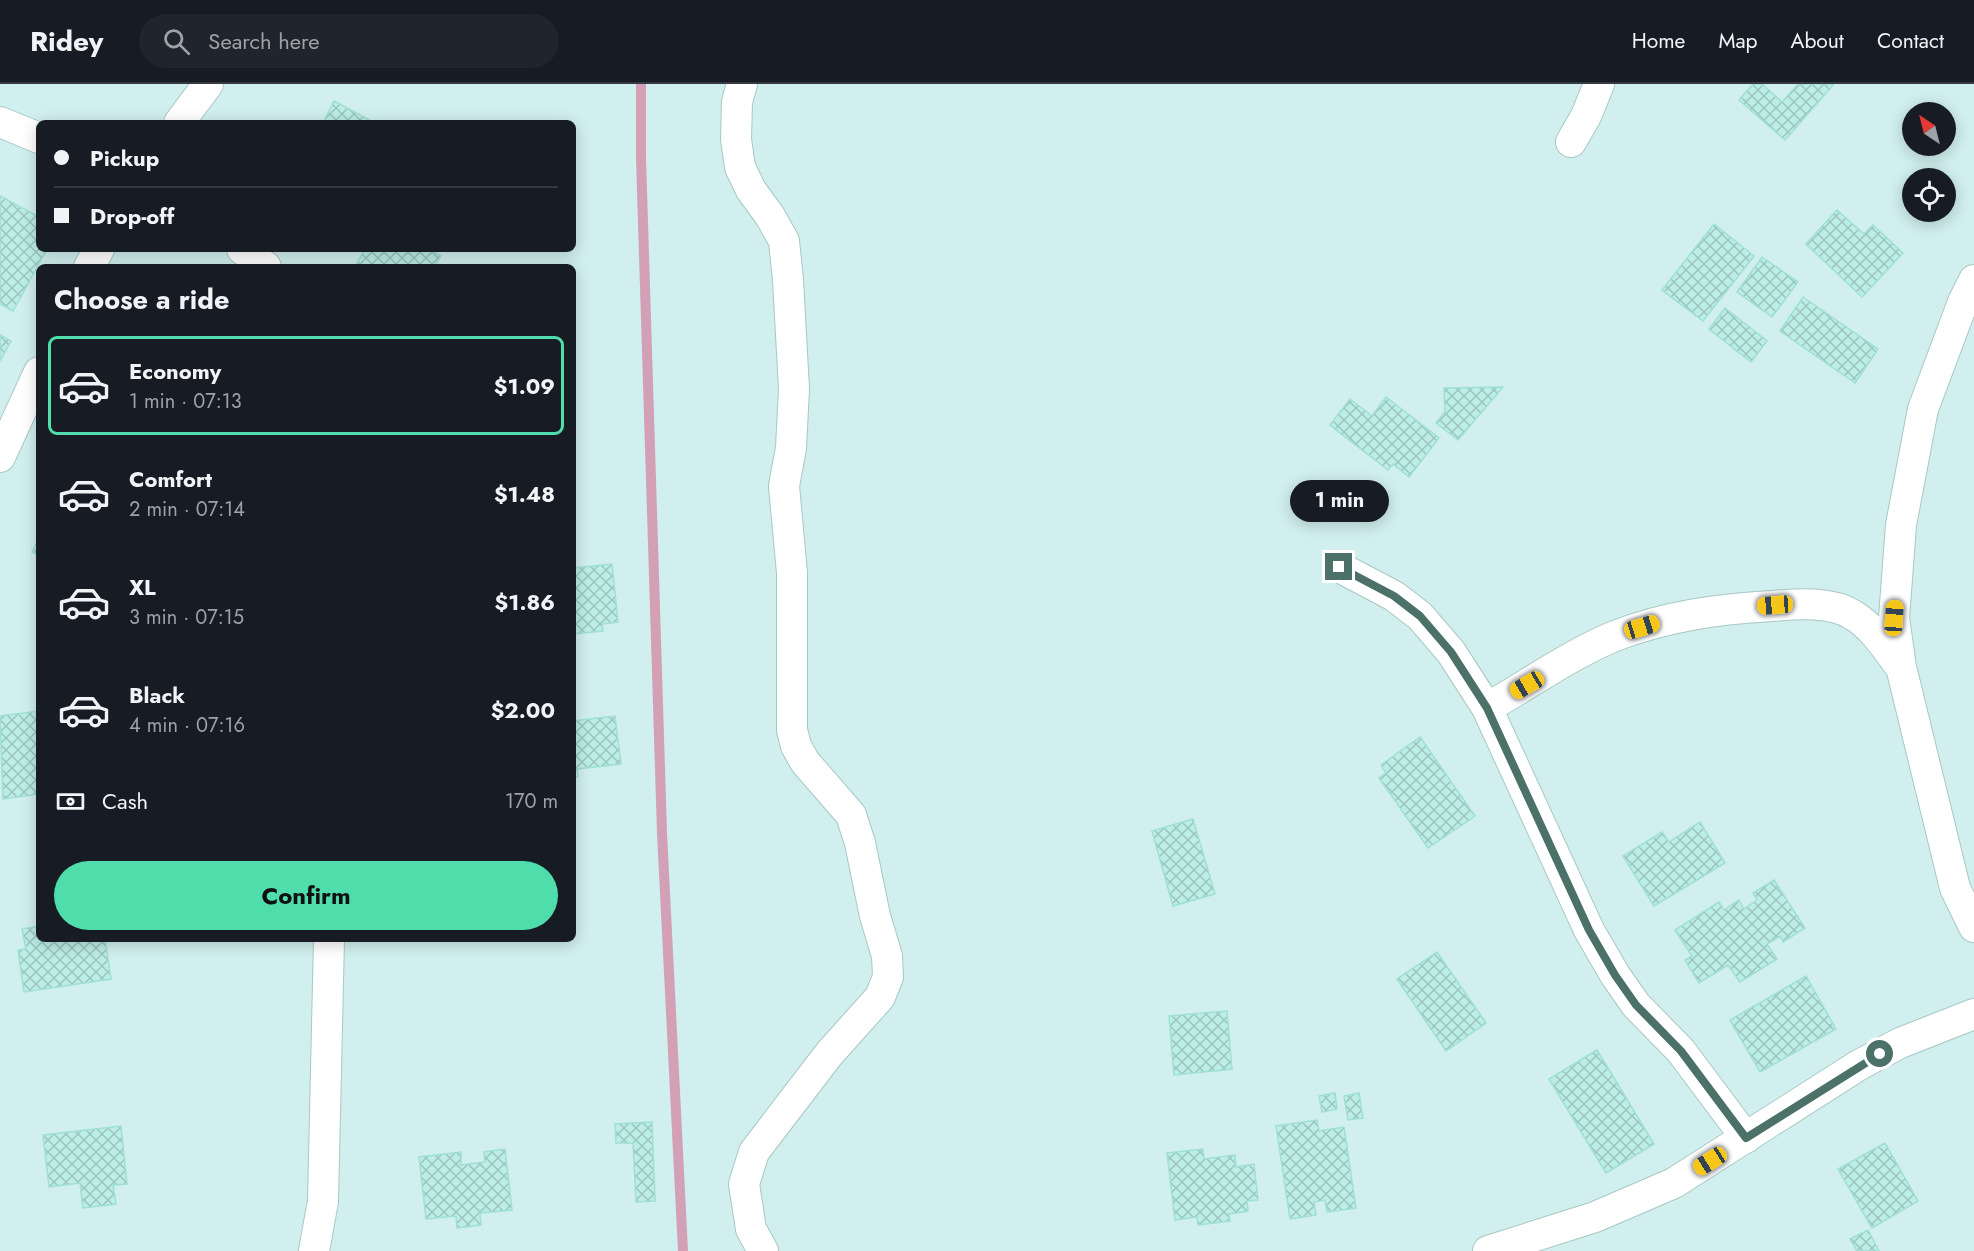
<!DOCTYPE html>
<meta charset="utf-8">
<style>
body{margin:0;font-family:Jost,sans-serif;background:#20242c;color:#f1f3f6;height:100vh;display:flex;flex-direction:column;font-size:22px;white-space:nowrap}
*{box-sizing:border-box;margin:0}
p{font-size:20px;color:#9ea1a6}
.icon{flex:none;width:33px;height:33px;fill:none;stroke:currentColor;stroke-width:2;stroke-linecap:round;stroke-linejoin:round}
.map{position:relative;flex:1;overflow:hidden}
.drawer{position:absolute;left:36px;top:180px;width:540px;height:678px;display:flex;flex-direction:column;background:#171b24;border-radius:9px;box-shadow:0 3px 15px #0003}
.drawer>*{flex:none}
.hud{position:absolute;left:36px;top:36px;width:540px;height:132px;border-radius:9px;box-shadow:0 3px 15px #0003;display:grid;align-content:center;height:132px;padding:0 18px;background:#171b24}
.needle{width:39px;rotate:325deg}
.tools{position:absolute;left:1902px;top:18px;display:grid;gap:12px}
.tools a{display:grid;place-items:center;width:54px;height:54px;border-radius:50%;background:#171b24;box-shadow:0 3px 15px #0003;font-size:30px}
.end{position:absolute;width:27px;height:27px;margin:-14px;border:8px solid #4b7169;background:#fff;box-shadow:0 0 0 3px #fff}
.from{border-radius:50%}
.bubble{position:absolute;height:42px;border-radius:21px;background:#171b24;box-shadow:0 3px 15px #0003;font-size:20px;font-weight:700;line-height:42px;text-align:center}
.car{position:absolute;width:18px;height:36px;margin:-18px -9px;border-radius:8px;box-shadow:0 0 4px 2px #0007;background:linear-gradient(#f5c518 24%,#345 0 40%,#f5c518 0 76%,#345 0 86%,#f5c518 0)}
.hud b{display:flex;align-items:center;gap:21px;height:57px;font-size:22px}
.hud b+b{border-top:2px solid #363941}
.hud i{width:15px;height:15px;background:#f1f3f6}
ul{padding:0;list-style:none}
li{display:flex;align-items:center;gap:18px;height:99px;margin:0 12px 9px;padding:0 6px;border:3px solid transparent;border-radius:9px}
li div{flex:1}
li b{display:block;font-size:22px}
li em{font-style:normal;font-weight:700}
li.active{border-color:#4fdeab}
li>.icon{width:54px;height:54px;stroke-width:1.5}
h2{padding:0 18px;font-size:27px;line-height:72px}
.pay{display:flex;align-items:center;gap:15px;height:66px;padding:0 18px;font-size:22px}
.pay p{margin-inline-start:auto}
.button{display:flex;gap:12px;margin-top:auto;padding:12px 18px}
.button a{flex:1;height:69px;border-radius:36px;background:#4fdeab;color:#111;font-size:24px;font-weight:700;line-height:69px;text-align:center}
header{display:flex;align-items:center;gap:36px;box-sizing:border-box;height:84px;padding:0 30px;background:#171b24;border-bottom:2px solid #363941}
header strong{font-size:28px}
nav{display:flex;gap:33px;margin-inline-start:auto;font-size:21px}
.search{width:420px;height:54px;background:#20242c;display:flex;align-items:center;gap:15px;box-sizing:border-box;padding:0 21px;border-radius:33px;color:#9ea1a6;font-size:22px}
.map>svg:first-child{display:block}
</style>
<header>
<strong>Ridey</strong>
<div class="search"><svg class="icon" aria-label="search" viewBox="0 0 24 24"><circle cx="10" cy="10" r="6"/><path d="M15 15l6 6"/></svg>Search here</div>
<nav><a>Home</a><a>Map</a><a>About</a><a>Contact</a></nav>
</header>
<div class="map">
<svg width="1974" height="1167" viewBox="0 0 1974 1167">
<defs>
<pattern id="building-cross-hatch" width="8" height="8" patternUnits="userSpaceOnUse" patternTransform="scale(1.5)"><rect width="8" height="8" fill="#bceee6"/><path d="M0 0l8 8M0 8l8-8" fill="none" stroke="#9bc5be"/></pattern>
</defs>
<rect width="100%" height="100%" fill="#e3fafb"/>
<path fill="#d0efee" fill-rule="evenodd" d="M 0,0 L 1974,0 L 1974,1167 L 0,1167 ZM 1912,28 L 1946,28 L 1946,62 L 1912,62 ZM 39,39 L 573,39 L 573,165 L 39,165 ZM 1912,94 L 1946,94 L 1946,128 L 1912,128 ZM 39,183 L 573,183 L 573,855 L 39,855 Z"/>
<g fill="none" stroke-linecap="round" stroke-linejoin="round">
<path stroke="#d4a0b6" stroke-width="10" d="M 641,0 L 641,74 L 662,749 L 683,1167"/>
</g>
<path fill="url(#building-cross-hatch)" stroke="#9ee0d3" stroke-width="1.5" d="M 1753,0 L 1762,0 L 1782,18 L 1798,0 L 1834,0 L 1785,56 L 1739,16 Z
M 334,17 L 375,39 L 323,39 Z
M 0,112 L 39,133 L 39,165 L 47,165 L 13,227 L 0,220 Z
M 1837,126 L 1864,150 L 1873,141 L 1903,169 L 1862,213 L 1806,160 Z
M 1714,140 L 1754,172 L 1703,237 L 1662,206 Z
M 365,165 L 429,165 L 441,172 L 434,183 L 355,183 Z
M 1762,173 L 1798,198 L 1772,233 L 1737,208 Z
M 1803,213 L 1878,265 L 1855,299 L 1780,247 Z
M 1725,224 L 1767,257 L 1751,278 L 1709,245 Z
M 0,251 L 11,257 L 0,277 Z
M 1503,303 L 1458,356 L 1436,339 L 1445,328 L 1444,304 Z
M 1386,313 L 1439,354 L 1409,393 L 1393,380 L 1388,386 L 1330,341 L 1350,315 L 1372,332 Z
M 39,454 L 39,471 L 32,468 Z
M 612,480 L 618,538 L 602,540 L 603,547 L 573,550 L 573,484 Z
M 39,627 L 39,710 L 3,715 L 0,632 Z
M 615,632 L 621,680 L 577,685 L 578,693 L 573,693 L 573,637 Z
M 1420,653 L 1475,732 L 1428,764 L 1379,694 L 1386,689 L 1381,681 Z
M 1193,735 L 1215,810 L 1173,822 L 1152,747 Z
M 1700,738 L 1725,779 L 1654,822 L 1623,772 L 1662,748 L 1669,758 Z
M 1774,796 L 1805,844 L 1783,858 L 1780,852 L 1767,860 L 1777,875 L 1740,898 L 1728,881 L 1699,899 L 1685,876 L 1692,872 L 1675,846 L 1719,818 L 1724,826 L 1739,816 L 1744,825 L 1757,816 L 1753,809 Z
M 39,842 L 39,855 L 105,855 L 111,895 L 24,908 L 18,866 L 26,865 L 22,845 Z
M 1437,868 L 1486,939 L 1446,967 L 1397,895 Z
M 1806,892 L 1836,945 L 1760,988 L 1730,936 Z
M 1227,927 L 1232,985 L 1174,991 L 1169,932 Z
M 1597,966 L 1654,1060 L 1606,1089 L 1549,995 Z
M 1335,1009 L 1337,1025 L 1322,1028 L 1319,1012 Z
M 1359,1009 L 1363,1034 L 1348,1036 L 1344,1012 Z
M 1317,1036 L 1319,1047 L 1344,1043 L 1356,1124 L 1327,1128 L 1325,1116 L 1314,1118 L 1316,1131 L 1290,1135 L 1276,1042 Z
M 652,1038 L 655,1117 L 636,1118 L 633,1059 L 616,1059 L 615,1040 Z
M 121,1042 L 127,1100 L 113,1101 L 116,1120 L 83,1124 L 80,1099 L 49,1103 L 43,1051 Z
M 1885,1059 L 1918,1117 L 1872,1144 L 1838,1085 Z
M 505,1065 L 512,1126 L 480,1129 L 481,1141 L 457,1144 L 456,1132 L 426,1135 L 419,1073 L 461,1068 L 461,1081 L 485,1078 L 484,1068 Z
M 1203,1065 L 1204,1075 L 1235,1071 L 1236,1083 L 1254,1080 L 1258,1116 L 1247,1117 L 1248,1127 L 1229,1130 L 1230,1137 L 1198,1141 L 1197,1133 L 1175,1136 L 1167,1069 Z
M 1868,1146 L 1879,1167 L 1857,1167 L 1850,1155 Z"/>
<g fill="none" stroke-linecap="round" stroke-linejoin="round">
<defs>
<path id="minor" d="M 742,0 L 737,18 L 736,55 L 740,83 L 751,106 L 770,132 L 784,157 L 788,196 L 794,305 L 791,364 L 784,402 L 792,489 L 792,646 L 796,662 L 805,678 L 851,731 L 860,759 L 875,832 L 887,872 L 888,893 L 880,913 L 829,970 L 754,1068 L 744,1100 L 751,1145 L 763,1167
M 0,38 L 39,54
M 179,39 L 208,0
M 1571,58 L 1586,32 L 1599,0
M 242,165 L 266,183
M 89,183 L 99,165
M 1974,196 L 1963,218 L 1923,325 L 1901,441 L 1894,534 L 1901,583 L 1955,804 L 1974,843
M 0,373 L 39,288
M 1339,483 L 1394,512 L 1420,532 L 1451,568 L 1487,624 L 1589,846 L 1615,891 L 1636,921 L 1681,967 L 1746,1054
M 1487,624 C 1529,600 1571,570 1615,552 C 1666,532 1719,525 1772,522 C 1797,520 1831,517 1853,531 C 1873,543 1885,563 1899,581
M 314,1167 L 323,1117 L 329,855
M 1488,1167 L 1595,1133 L 1674,1099 L 1859,981 L 1900,959 L 1974,930"/>
</defs>
<use href="#minor" stroke="#a8c8c4" stroke-width="32"/>
<use href="#minor" stroke="#fff" stroke-width="30"/>
</g>
<g fill="none" stroke-linecap="round" stroke-linejoin="round">
<path stroke="#4b7169" stroke-width="8" d="M 1339,483 L 1394,512 L 1420,532 L 1451,568 L 1487,624 L 1589,846 L 1615,891 L 1636,921 L 1681,967 L 1746,1054 L 1880,970"/>
</g>
</svg>
<div class="tools">
<a><svg class="needle" viewBox="-14 -14 28 28"><path d="M0-13l5 13h-10z" fill="#e53935"/><path d="M0 13l5-13h-10z" fill="#9ea1a6"/></svg></a>
<a><svg class="icon" aria-label="locate" viewBox="0 0 24 24"><circle cx="12" cy="12" r="6"/><path d="M12 2v4M12 18v4M2 12h4M18 12h4"/></svg></a>
</div>
<i class="end from" style="left:1880px;top:970px"></i>
<i class="end" style="left:1339px;top:483px"></i>
<div class="bubble" style="left:1290px;top:396px;width:99px">1 min</div>
<i class="car" style="left:1775px;top:521px;rotate:266deg"></i>
<i class="car" style="left:1894px;top:534px;rotate:4deg"></i>
<i class="car" style="left:1642px;top:543px;rotate:73deg"></i>
<i class="car" style="left:1527px;top:601px;rotate:240deg"></i>
<i class="car" style="left:1710px;top:1077px;rotate:238deg"></i>
<div class="hud">
<b><i class="from"></i>Pickup</b>
<b><i></i>Drop-off</b>
</div>
<section class="drawer">
<h2>Choose a ride</h2>
<ul>
<li class="active"><svg class="icon" aria-label="car" viewBox="0 0 24 24"><path d="M5 17H2v-5l4-1 3-4h7l3 4 3 1v5h-3M9 17h6M6 11h13"/><circle cx="7" cy="17" r="2"/><circle cx="17" cy="17" r="2"/></svg><div><b>Economy</b><p>1 min · 07:13</p></div><em>$1.09</em></li>
<li><svg class="icon" aria-label="car" viewBox="0 0 24 24"><path d="M5 17H2v-5l4-1 3-4h7l3 4 3 1v5h-3M9 17h6M6 11h13"/><circle cx="7" cy="17" r="2"/><circle cx="17" cy="17" r="2"/></svg><div><b>Comfort</b><p>2 min · 07:14</p></div><em>$1.48</em></li>
<li><svg class="icon" aria-label="car" viewBox="0 0 24 24"><path d="M5 17H2v-5l4-1 3-4h7l3 4 3 1v5h-3M9 17h6M6 11h13"/><circle cx="7" cy="17" r="2"/><circle cx="17" cy="17" r="2"/></svg><div><b>XL</b><p>3 min · 07:15</p></div><em>$1.86</em></li>
<li><svg class="icon" aria-label="car" viewBox="0 0 24 24"><path d="M5 17H2v-5l4-1 3-4h7l3 4 3 1v5h-3M9 17h6M6 11h13"/><circle cx="7" cy="17" r="2"/><circle cx="17" cy="17" r="2"/></svg><div><b>Black</b><p>4 min · 07:16</p></div><em>$2.00</em></li>
</ul>
<div class="pay"><svg class="icon" aria-label="cash" viewBox="0 0 24 24"><path d="M3 7h18v10H3z"/><circle cx="12" cy="12" r="2"/></svg>Cash<p>170 m</p></div>
<div class="button"><a>Confirm</a></div>
</section>
</div>
